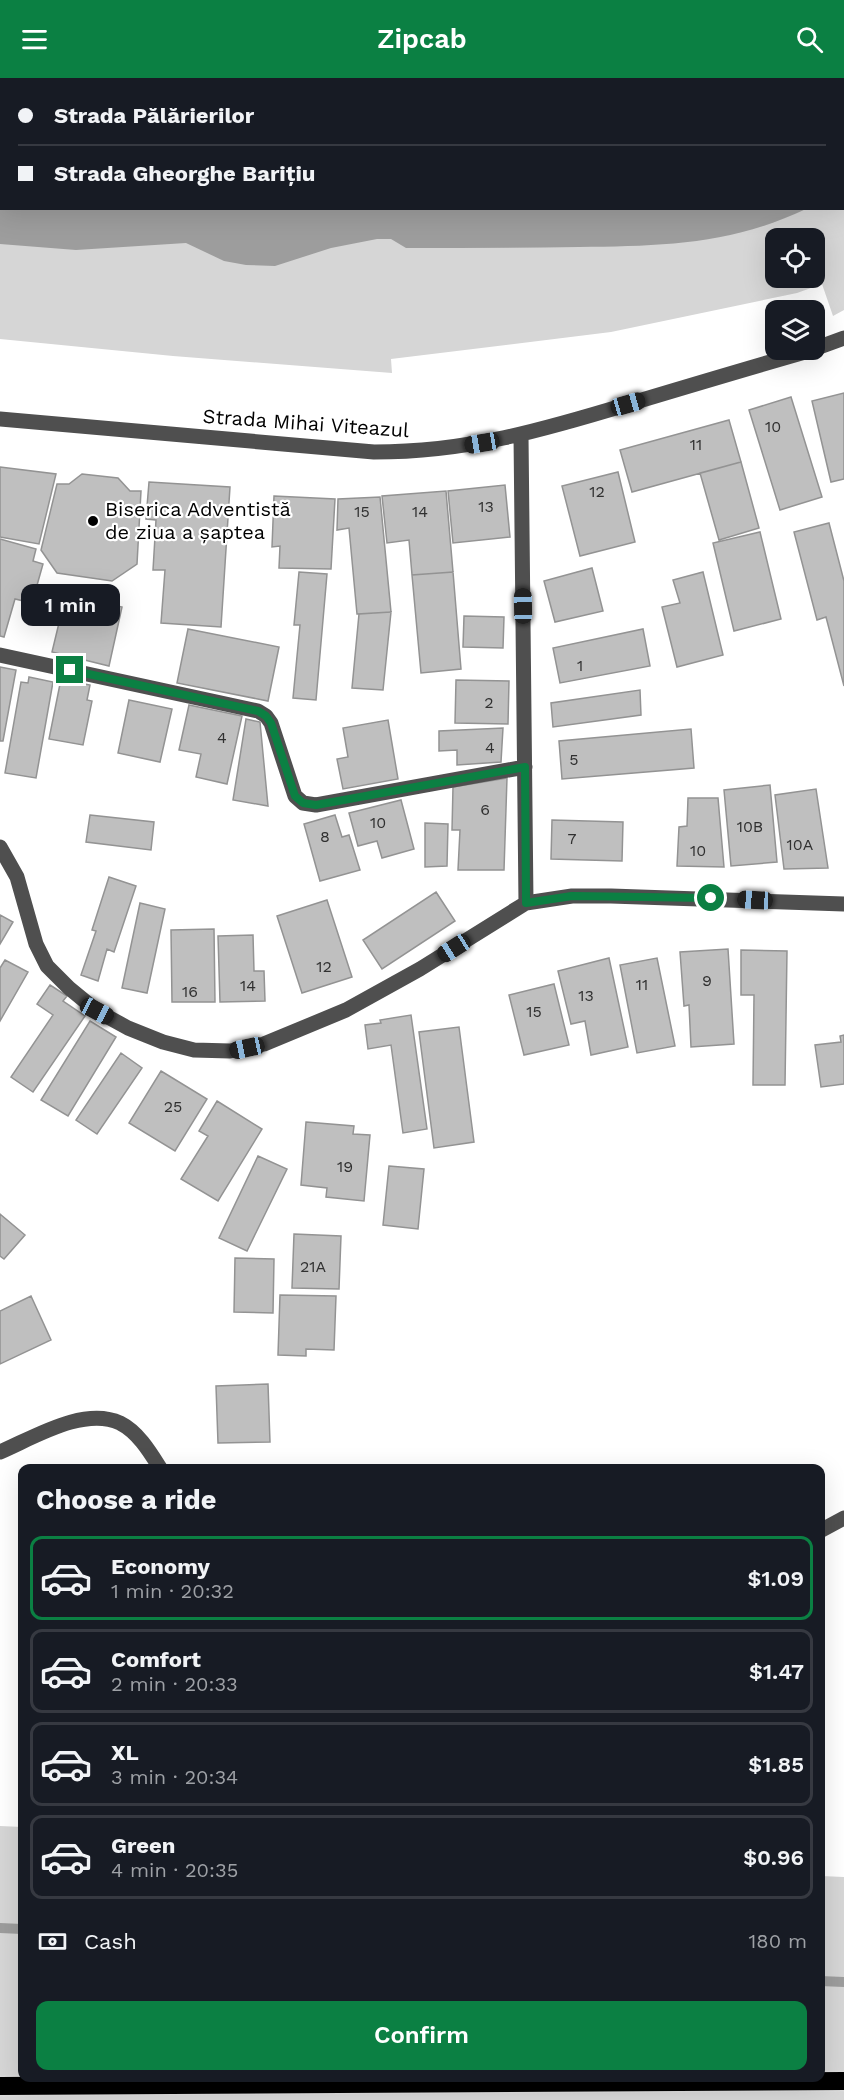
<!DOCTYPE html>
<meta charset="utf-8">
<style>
body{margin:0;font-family:"Work Sans",sans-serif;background:#20242c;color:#f1f3f6;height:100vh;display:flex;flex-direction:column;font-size:22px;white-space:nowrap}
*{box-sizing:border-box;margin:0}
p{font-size:20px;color:#9ea1a6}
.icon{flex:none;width:33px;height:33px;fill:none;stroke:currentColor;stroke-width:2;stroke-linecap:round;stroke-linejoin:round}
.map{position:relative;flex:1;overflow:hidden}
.side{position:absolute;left:18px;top:1386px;width:807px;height:618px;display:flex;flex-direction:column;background:#171b24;border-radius:12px;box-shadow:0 6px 24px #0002}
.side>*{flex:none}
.hud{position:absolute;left:0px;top:0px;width:844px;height:132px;box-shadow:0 6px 24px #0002;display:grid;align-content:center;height:132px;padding:0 18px;background:#171b24}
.controls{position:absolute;left:765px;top:150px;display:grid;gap:12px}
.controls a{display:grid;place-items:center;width:60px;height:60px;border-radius:12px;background:#171b24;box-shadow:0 6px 24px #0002;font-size:30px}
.end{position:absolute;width:27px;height:27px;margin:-14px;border:8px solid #0b8043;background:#fff;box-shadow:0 0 0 3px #fff}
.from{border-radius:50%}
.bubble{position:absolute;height:42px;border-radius:12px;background:#171b24;box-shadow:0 6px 24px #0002;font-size:20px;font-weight:600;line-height:42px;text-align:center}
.car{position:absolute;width:18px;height:36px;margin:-18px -9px;border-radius:8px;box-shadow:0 0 4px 2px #0007;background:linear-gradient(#222 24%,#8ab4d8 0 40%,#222 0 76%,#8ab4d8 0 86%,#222 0)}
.hud b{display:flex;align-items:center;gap:21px;height:57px;font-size:22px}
.hud b+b{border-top:2px solid #363941}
.hud i{width:15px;height:15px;background:#f1f3f6}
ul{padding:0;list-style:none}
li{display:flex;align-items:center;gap:18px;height:84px;margin:0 12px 9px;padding:0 6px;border:3px solid #363941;border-radius:12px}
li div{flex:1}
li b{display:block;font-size:22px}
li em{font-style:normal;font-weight:600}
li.active{border-color:#0b8043}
li>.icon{width:54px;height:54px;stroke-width:1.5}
h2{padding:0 18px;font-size:27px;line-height:72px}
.pay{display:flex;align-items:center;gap:15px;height:66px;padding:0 18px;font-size:22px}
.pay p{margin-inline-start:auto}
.button{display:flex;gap:12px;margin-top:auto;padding:12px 18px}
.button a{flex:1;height:69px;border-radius:12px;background:#0b8043;color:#fff;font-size:24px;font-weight:600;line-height:69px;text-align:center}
header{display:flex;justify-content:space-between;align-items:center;height:78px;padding:0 18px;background:#0b8043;color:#fff;font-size:27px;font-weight:600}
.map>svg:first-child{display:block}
</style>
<header><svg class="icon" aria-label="menu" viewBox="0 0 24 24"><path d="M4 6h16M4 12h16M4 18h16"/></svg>Zipcab<svg class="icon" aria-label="search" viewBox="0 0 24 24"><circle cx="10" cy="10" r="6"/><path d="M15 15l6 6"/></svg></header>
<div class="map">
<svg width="844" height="2022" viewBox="0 0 844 2022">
<rect width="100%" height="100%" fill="#fff"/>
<path fill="#d6d6d6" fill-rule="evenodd" d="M 0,0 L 844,0 L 844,232 L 833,238 L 822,206 L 797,215 L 611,254 L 391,281 L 392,295 L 173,278 L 0,261 ZM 2,2 L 843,2 L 843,130 L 2,130 ZM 776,160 L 814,160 L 814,200 L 776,200 Z
M 0,1748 L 22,1749 L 22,2000 L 820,2000 L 821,1798 L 844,1799 L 844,2022 L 0,2022 Z"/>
<path fill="#9d9d9d" d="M 0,26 L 2,26 L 2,130 L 806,131 C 730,167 661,168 579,169 C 521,170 464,170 406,170 L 391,161 L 377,161 L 331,170 L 275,188 L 246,187 L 224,183 L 186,165 L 76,172 L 0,166 Z"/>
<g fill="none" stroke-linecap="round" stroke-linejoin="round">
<path stroke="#9d9d9d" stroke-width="10" d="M 0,1850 L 22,1851
M 820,1903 L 844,1904"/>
</g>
<path fill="#bfbfbf" stroke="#939393" stroke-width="1.5" d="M 844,315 L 844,401 L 831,404 L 812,323 Z
M 791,319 L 822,419 L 780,432 L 749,332 Z
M 729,342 L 741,384 L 632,414 L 620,372 Z
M 741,384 L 759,450 L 719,462 L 700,395 Z
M 0,389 L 56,396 L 39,466 L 0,459 Z
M 618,394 L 635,464 L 580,478 L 562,408 Z
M 82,396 L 118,400 L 130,413 L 141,413 L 137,486 L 112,503 L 57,495 L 41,472 L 57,406 L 69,406 Z
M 149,404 L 230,409 L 221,549 L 161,545 L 165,492 L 153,492 L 156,442 L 146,441 Z
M 505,407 L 510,459 L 453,465 L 448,413 Z
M 446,413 L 453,494 L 412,497 L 409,462 L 387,465 L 382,418 Z
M 274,418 L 335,421 L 331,491 L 279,490 L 280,468 L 272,469 Z
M 380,419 L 391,534 L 357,536 L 349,450 L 337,452 L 338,421 Z
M 829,445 L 844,503 L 844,608 L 826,539 L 817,542 L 794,454 Z
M 760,454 L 781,541 L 734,553 L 713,465 Z
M 0,461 L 36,471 L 33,483 L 43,486 L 32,525 L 15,521 L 4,559 L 0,558 Z
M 592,490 L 603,533 L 555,544 L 544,503 Z
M 299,494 L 327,496 L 316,622 L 293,620 L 300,547 L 294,547 Z
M 453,494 L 461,591 L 421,595 L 412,497 Z
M 703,494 L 723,577 L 677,589 L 662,529 L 680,525 L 673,502 Z
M 66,516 L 122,529 L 109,588 L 52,574 Z
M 391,534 L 383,612 L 352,610 L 359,536 Z
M 464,538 L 504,539 L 503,570 L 463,569 Z
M 188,551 L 279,569 L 268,623 L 177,605 Z
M 643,551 L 650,588 L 560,605 L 553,570 Z
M 0,589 L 16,592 L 3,663 L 0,663 Z
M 29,599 L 53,604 L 36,700 L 5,695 L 21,604 L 28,605 Z
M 61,601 L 90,607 L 87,622 L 92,623 L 83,667 L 49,661 Z
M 456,602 L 509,603 L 508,646 L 455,645 Z
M 640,612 L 641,637 L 553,649 L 551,625 Z
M 129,622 L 172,631 L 160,684 L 118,675 Z
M 189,627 L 242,638 L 227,706 L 196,699 L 201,676 L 179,672 Z
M 246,641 L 260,644 L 268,728 L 233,722 Z
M 388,642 L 398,701 L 343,711 L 337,681 L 348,679 L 343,650 Z
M 503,650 L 501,684 L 457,687 L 457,672 L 439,673 L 439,653 Z
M 691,651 L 694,690 L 562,701 L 559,663 Z
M 507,700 L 504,792 L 458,792 L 460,752 L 452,752 L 453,709 Z
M 770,707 L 777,784 L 731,788 L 724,712 Z
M 816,711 L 828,790 L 784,791 L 775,717 Z
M 688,720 L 718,720 L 724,789 L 677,788 L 679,749 L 687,748 Z
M 401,722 L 414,771 L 382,780 L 377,763 L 358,768 L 349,735 Z
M 90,737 L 154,744 L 151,772 L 86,764 Z
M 335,737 L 342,759 L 349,757 L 360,792 L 320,803 L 304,746 Z
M 552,742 L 623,744 L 622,783 L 551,781 Z
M 425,745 L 448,746 L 447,788 L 425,789 Z
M 109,799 L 136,808 L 114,874 L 107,871 L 98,903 L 81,897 L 96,853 L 92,852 Z
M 436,814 L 455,843 L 382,891 L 363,862 Z
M 327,822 L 352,899 L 302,915 L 277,838 Z
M 140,825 L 165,831 L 147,915 L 122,910 Z
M 0,837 L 13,844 L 0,866 Z
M 214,851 L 215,924 L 172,924 L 171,852 Z
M 253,857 L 254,893 L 264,893 L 265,923 L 220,924 L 218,858 Z
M 728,871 L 734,966 L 691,969 L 689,927 L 684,928 L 680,874 Z
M 741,872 L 787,873 L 785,1007 L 753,1007 L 754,917 L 741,917 Z
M 609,880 L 628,969 L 591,977 L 585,943 L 571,946 L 558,893 Z
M 657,880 L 675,968 L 637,975 L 620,887 Z
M 5,882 L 28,894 L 0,943 L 0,890 Z
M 554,906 L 569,967 L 524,977 L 509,917 Z
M 50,907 L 67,918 L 63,923 L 85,938 L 33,1014 L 11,999 L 53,937 L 37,926 Z
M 411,937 L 427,1051 L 403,1055 L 391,967 L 368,971 L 365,947 L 381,945 L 380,942 Z
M 90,943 L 116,959 L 68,1038 L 41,1022 Z
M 459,949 L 474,1064 L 434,1070 L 419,954 Z
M 844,957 L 844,1006 L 821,1009 L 815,967 L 841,964 L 840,958 Z
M 121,975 L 142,990 L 97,1056 L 76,1042 Z
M 161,993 L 207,1021 L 175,1073 L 129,1045 Z
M 217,1023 L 262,1051 L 218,1123 L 181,1101 L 208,1058 L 199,1053 Z
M 306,1044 L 354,1048 L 353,1056 L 370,1057 L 364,1123 L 326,1119 L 327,1110 L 301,1107 Z
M 258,1078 L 287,1091 L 247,1173 L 219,1160 Z
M 389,1088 L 424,1091 L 418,1151 L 383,1147 Z
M 0,1136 L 25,1157 L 4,1181 L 0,1178 Z
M 294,1156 L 341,1158 L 339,1211 L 292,1210 Z
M 235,1180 L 274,1181 L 273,1235 L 234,1234 Z
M 280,1217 L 336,1218 L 334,1272 L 306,1271 L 306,1278 L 278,1277 Z
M 31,1218 L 51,1262 L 0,1286 L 0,1233 Z
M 268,1306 L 270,1364 L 218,1365 L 216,1308 Z"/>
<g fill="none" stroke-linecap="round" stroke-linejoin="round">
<defs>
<path id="highway" d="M 0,2008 L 844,2003"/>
</defs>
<use href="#highway" stroke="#dbdbdb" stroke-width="21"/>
<path stroke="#4f4f4f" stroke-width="15" d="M 814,271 L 844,260
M 0,341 L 374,374 C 468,374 543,352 632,325 C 692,307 752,289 812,272
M 521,357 L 526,825
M 0,577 L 258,633 L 266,638 L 271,645 L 295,718 L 303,725 L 316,727 L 525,689
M 0,769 L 17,799 L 36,866 L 47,888 L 69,910 L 97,933 L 128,950 L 163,964 L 194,972 L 230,973 L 264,966 L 346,932 L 420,891 L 526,825 L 572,818 L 611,818 L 844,826
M 0,1374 C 33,1360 84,1328 120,1345 C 138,1354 150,1374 160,1390
M 820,1453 L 844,1440"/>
<use href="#highway" stroke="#000" stroke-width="18"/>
</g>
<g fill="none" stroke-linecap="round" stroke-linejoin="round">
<path stroke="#0b8043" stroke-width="8" d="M 70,592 L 258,633 L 266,638 L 271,645 L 295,718 L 303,725 L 316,727 L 525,689 L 526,825 L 572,818 L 711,820"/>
</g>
<circle fill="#000" stroke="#fff" stroke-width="2" cx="93" cy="443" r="6"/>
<g text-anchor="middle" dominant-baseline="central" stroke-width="4.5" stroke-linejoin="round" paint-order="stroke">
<g font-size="16" fill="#303030">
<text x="773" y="348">10</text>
<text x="696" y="366">11</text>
<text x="597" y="413">12</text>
<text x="486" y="428">13</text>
<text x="362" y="433">15</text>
<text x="420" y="433">14</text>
<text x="580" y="587">1</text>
<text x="489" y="624">2</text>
<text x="222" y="659">4</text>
<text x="490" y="669">4</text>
<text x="574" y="681">5</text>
<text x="485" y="731">6</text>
<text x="378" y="744">10</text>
<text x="750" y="748">10B</text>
<text x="325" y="758">8</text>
<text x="572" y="760">7</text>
<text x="800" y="766">10A</text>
<text x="698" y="772">10</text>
<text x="324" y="888">12</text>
<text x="707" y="902">9</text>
<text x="642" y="906">11</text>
<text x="248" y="907">14</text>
<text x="190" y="913">16</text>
<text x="586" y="917">13</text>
<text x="534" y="933">15</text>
<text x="173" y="1028">25</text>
<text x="345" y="1088">19</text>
<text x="313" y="1188">21A</text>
</g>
<g font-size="20" fill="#000" stroke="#fff">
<text transform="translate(306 345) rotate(4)">Strada Mihai Viteazul</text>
</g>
<g font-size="20" fill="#000" stroke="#fff" text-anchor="start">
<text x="105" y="431">Biserica Adventistă<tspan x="105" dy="23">de ziua a șaptea</tspan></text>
</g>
</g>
</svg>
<div class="controls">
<a><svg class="icon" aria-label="locate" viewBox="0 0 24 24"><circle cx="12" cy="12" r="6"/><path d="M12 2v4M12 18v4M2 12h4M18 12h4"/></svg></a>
<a><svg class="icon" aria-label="layers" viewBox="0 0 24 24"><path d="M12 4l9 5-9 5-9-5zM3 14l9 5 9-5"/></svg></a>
</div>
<i class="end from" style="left:711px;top:820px"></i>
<i class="end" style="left:70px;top:592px"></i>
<div class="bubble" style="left:21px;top:506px;width:99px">1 min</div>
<i class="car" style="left:628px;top:326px;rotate:74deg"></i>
<i class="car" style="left:482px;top:365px;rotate:260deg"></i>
<i class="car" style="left:523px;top:528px;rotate:359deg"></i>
<i class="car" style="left:755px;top:822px;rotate:273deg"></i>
<i class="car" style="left:454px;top:870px;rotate:238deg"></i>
<i class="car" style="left:97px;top:933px;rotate:118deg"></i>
<i class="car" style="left:247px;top:970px;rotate:258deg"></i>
<div class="hud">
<b><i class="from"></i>Strada Pălărierilor</b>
<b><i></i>Strada Gheorghe Barițiu</b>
</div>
<section class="side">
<h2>Choose a ride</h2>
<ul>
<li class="active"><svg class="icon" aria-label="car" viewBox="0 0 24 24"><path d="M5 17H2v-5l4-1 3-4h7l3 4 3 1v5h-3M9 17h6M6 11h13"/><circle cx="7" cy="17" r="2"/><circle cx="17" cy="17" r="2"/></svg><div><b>Economy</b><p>1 min · 20:32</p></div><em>$1.09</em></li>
<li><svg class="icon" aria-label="car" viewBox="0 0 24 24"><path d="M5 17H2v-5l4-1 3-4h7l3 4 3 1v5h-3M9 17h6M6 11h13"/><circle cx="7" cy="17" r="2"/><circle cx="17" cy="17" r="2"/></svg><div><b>Comfort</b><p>2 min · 20:33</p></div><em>$1.47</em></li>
<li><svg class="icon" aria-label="car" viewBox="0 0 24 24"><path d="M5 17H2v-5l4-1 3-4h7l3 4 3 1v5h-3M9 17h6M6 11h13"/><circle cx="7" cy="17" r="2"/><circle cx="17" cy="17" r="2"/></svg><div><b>XL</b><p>3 min · 20:34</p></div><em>$1.85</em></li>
<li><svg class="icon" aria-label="car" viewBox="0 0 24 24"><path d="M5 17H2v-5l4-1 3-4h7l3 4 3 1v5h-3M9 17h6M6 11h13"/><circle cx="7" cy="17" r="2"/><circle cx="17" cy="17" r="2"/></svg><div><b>Green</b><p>4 min · 20:35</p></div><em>$0.96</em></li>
</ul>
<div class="pay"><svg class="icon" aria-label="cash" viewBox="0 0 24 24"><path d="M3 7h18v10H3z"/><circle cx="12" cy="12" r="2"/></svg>Cash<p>180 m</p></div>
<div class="button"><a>Confirm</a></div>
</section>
</div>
